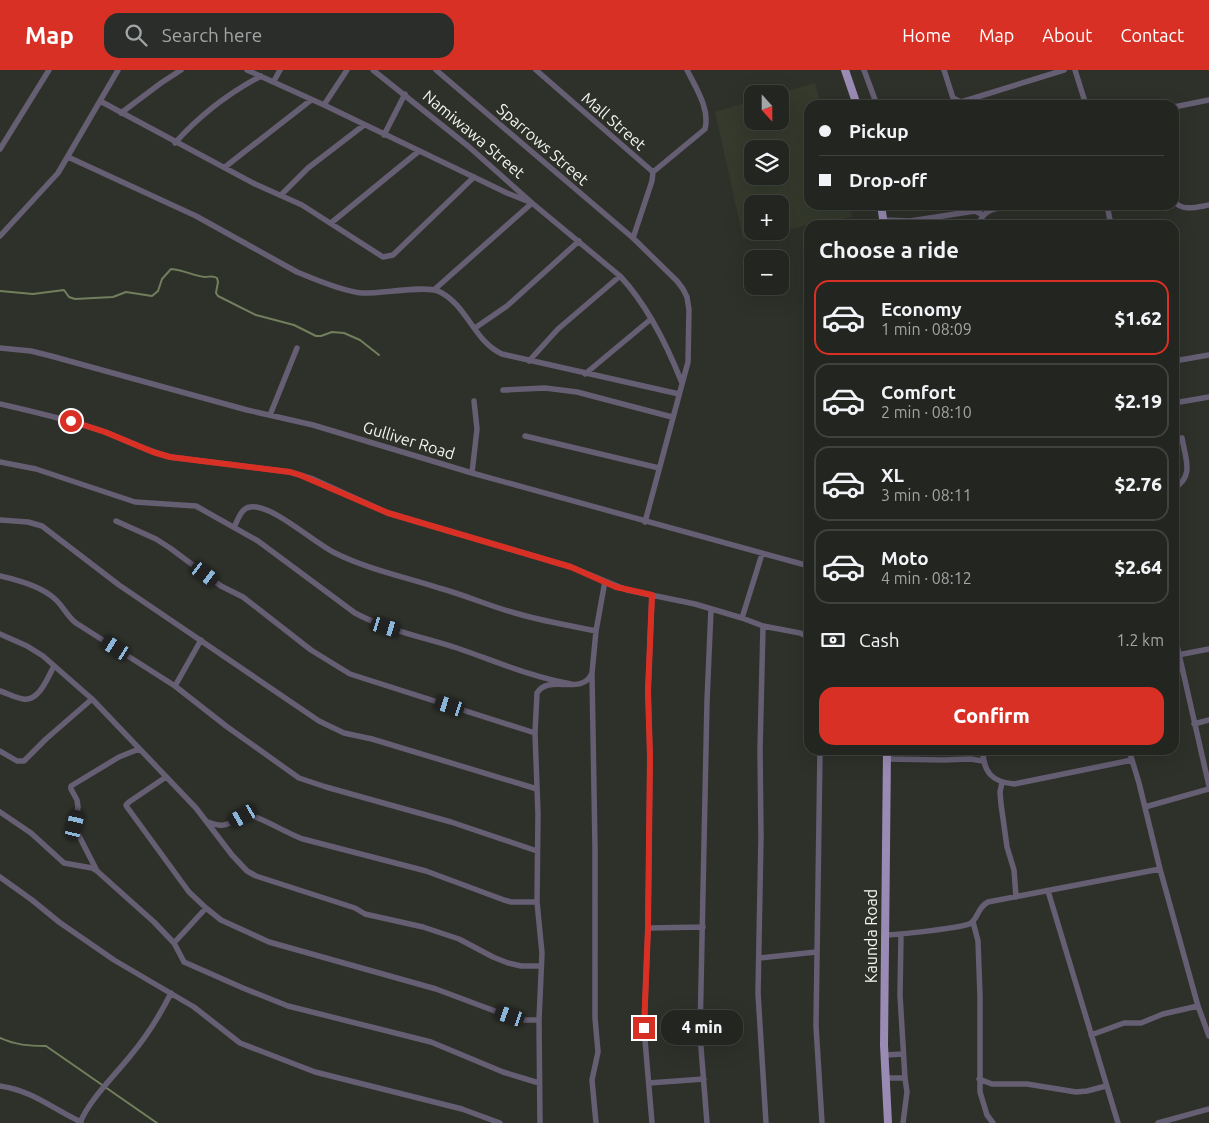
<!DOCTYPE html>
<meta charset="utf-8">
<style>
body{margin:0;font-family:Ubuntu,sans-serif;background:#2a2d29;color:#f1f3f6;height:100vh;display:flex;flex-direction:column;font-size:19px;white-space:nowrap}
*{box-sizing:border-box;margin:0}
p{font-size:16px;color:#a2a5a5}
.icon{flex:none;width:28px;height:28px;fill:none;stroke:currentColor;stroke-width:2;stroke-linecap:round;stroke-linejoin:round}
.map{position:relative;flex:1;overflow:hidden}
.sheet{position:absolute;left:804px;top:150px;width:375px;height:535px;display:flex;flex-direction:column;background:#222520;border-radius:15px;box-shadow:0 5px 20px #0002,0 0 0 1px #3f423e}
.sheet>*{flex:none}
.top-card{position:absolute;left:804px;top:30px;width:375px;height:110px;border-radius:15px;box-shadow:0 5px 20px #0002,0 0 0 1px #3f423e;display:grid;align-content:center;height:110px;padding:0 15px;background:#222520}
.needle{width:32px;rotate:159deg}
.controls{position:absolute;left:744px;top:15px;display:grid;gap:10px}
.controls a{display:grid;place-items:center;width:45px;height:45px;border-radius:10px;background:#222520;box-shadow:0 5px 20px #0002,0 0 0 1px #3f423e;font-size:25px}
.end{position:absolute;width:22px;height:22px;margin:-11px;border:6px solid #d93025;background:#fff;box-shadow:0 0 0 2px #fff}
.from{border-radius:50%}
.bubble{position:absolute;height:35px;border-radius:15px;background:#222520;box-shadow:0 5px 20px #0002,0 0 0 1px #3f423e;font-size:16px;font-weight:800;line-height:35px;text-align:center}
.car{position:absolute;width:15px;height:30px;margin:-15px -8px;border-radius:6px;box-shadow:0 0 4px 1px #0007;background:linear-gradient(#222 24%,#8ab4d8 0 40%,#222 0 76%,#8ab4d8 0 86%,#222 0)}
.top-card b{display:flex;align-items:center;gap:18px;height:48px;font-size:19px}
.top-card b+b{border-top:1px solid #3f423e}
.top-card i{width:12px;height:12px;background:#f1f3f6}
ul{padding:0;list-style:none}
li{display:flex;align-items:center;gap:15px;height:75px;margin:0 10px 8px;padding:0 5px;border:2px solid #3f423e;border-radius:15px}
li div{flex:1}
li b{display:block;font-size:19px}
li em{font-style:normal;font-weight:800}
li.current{border-color:#d93025}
li>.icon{width:45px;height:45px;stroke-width:1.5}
h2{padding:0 15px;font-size:22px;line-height:60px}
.pay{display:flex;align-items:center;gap:12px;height:55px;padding:0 15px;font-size:19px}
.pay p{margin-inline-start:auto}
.button{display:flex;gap:10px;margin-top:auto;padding:10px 15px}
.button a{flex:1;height:58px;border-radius:15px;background:#d93025;color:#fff;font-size:20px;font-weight:800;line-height:58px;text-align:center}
header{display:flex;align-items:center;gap:30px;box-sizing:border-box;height:70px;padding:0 25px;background:#d93025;color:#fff}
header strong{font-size:24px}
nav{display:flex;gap:28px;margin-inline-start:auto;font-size:18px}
.search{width:350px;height:45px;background:#2a2d29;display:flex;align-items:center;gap:12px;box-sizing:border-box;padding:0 18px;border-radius:15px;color:#a2a5a5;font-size:19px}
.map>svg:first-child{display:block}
</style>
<header>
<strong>Map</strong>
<div class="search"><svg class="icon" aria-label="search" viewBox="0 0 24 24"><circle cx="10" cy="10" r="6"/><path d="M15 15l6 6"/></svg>Search here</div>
<nav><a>Home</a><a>Map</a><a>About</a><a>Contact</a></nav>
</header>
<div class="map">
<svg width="1209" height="1053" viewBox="0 0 1209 1053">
<rect width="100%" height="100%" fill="#2e312a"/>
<path fill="#353a2d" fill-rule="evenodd" d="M 815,13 L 821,35 L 809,35 L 809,135 L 849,135 L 852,147 L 780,161 L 780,134 L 752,134 L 752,161 L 779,161 L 743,168 L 715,42 L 752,31 L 752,51 L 780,51 L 780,24 L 778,24 ZM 752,79 L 780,79 L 780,106 L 752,106 Z"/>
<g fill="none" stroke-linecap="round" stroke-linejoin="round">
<path stroke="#727f5c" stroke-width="2" d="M 0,221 L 33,224 L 64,220 L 69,227 L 75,229 L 113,227 L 126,222 L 152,226 L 158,221 L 162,209 L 171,199 C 183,200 195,206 205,207 C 210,207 212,205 217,208 L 218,212 L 216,223 L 218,226 L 256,245 L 294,255 L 316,266 L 321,266 L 332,262 L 344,263 L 360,270 L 379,285
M 0,968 C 15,975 29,976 46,976 L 157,1053"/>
<path stroke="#665e73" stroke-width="5.5" d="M 247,0 L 324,35 L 507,123 L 532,133 L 620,206 C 648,236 667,275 682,313
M 373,0 L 468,76 L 532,133 L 435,219
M 436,0 L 633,168 L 677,211 L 683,219 L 687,227 L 689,240 L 688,292 L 645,452
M 536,0 L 653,102
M 864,0 L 877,35
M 944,0 L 953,28 L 961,32 L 1064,0
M 1075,0 L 1086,35
M 274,11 L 280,0
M 100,31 L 255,114 L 302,135 L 383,187 L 393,185 L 474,107
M 324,35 L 347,0
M 1174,37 L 1209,30
M 121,43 L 161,13 L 181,0
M 384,65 L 405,24
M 175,73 C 199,46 229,23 261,6
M 0,79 L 49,0
M 68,87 L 196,146 L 297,202 C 314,209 344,222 362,223 C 380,224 425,215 438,221 C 467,234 474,272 502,284 L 679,324
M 225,97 L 311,30
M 653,102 L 705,59 C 710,39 696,18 687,0
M 281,125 L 308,98 L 364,55
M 1174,131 C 1182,142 1197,137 1209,135
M 1107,135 L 1111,155
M 884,150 L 910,151 L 975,141 L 983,145
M 331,153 L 419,81
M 979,155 C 982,137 1002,138 1017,135
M 0,166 L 58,103 L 118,0
M 633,168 L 652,111 L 653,102
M 475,258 L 507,236 L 579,171
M 0,278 L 31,281 L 51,286 L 247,340 L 313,355 L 472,403 L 809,496
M 529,291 L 558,259 L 620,206
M 1174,291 L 1209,285
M 585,304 L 651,249
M 503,320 L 545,318 L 577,322 L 672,347
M 1174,333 L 1209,327
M 0,334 C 35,342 70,350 105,362 C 126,370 147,381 170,387 L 290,402 L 313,409 L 388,443 L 571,497 L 627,520 L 695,534 L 742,548 L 763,556 L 800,563 L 809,567
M 270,345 L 297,278
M 525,366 L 659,398
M 1174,369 L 1182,368 C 1185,387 1195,407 1174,418
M 0,392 L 36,399 L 135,432 L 196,436 L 258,471 L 355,543 C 387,560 422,567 457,578 C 495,591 531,607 571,614
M 472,403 L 477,359 L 474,331
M 0,450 L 28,452 L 42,456 L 119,515 L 319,651 L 344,663 L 372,669 L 537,719
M 116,451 L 156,469 L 170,478 L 221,516 L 243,527 L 311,580 L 350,604 L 535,663
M 234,457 C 238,450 241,438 250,437 C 271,433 314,473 335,483 C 367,499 405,507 439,518 C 465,525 489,536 515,543 C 541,551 569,555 596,561
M 0,506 C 18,510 41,516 55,529 C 63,536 67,546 76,553 L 175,616 L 226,656 L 299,708 L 326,717 L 451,752 L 537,781
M 652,525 L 648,621 L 650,687 L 648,858 L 644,958 L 652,1053
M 742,548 L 762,484
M 763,556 L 760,680 L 761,766 L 758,923 L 766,1053
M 1174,562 L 1209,716
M 0,564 L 27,576 L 43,586 L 92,629 L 196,738 L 232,785 L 247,801 L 256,806 L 355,838 L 365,844 L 423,857 L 459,869 L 493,887 L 508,893 L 521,896 L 541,896
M 1178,585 L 1209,579
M 592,605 L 595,777 L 595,948 L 598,982 L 592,1010 L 596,1053
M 175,616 L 201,570
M 0,621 C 7,623 15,628 23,629 C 39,632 48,607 54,596
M 1194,654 L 1209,650
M 820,680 L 816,956 L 822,1053
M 983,680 C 983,702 992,712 1014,714 L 1132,690
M 1129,680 L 1139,713 L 1160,799 L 1198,936 L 1209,966
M 0,681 L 17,691 L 24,691 L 46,669 L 92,629
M 887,689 L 943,690 L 970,689 L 983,691
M 166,707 L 129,732 L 126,735 L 127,737 L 189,822 L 206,838 L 221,850 L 269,872 L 436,919 L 519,950 L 539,950
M 1002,713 L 1000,722 L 1001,734 L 1007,777 L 1014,800 L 1016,827
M 1145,737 L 1209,719
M 0,742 L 31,763 L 64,793 L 92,798 L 97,801 L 154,852 L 174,873 L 184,892 L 243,918 L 288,936 L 431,972 L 503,1002 L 539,1013
M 208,752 C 233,762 231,745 249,745 C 257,745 290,765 303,769 L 426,801 L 504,830 L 511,832 L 537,832
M 97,801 L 75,758 L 78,737 L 77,730 L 71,719 L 71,716 L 119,687 L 139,679
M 0,807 L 32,830 L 59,852 L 114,890 L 194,937 L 240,973 L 315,1002 L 462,1039 L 500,1053
M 1048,821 L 1118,1053
M 973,852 L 978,871 L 980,926 L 980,1022 L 987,1045 L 993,1053
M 648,858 L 703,857
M 884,865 C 895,865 964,858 971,853 C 979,847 977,838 988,832 L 1160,799
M 901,865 L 900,925 L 905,1008
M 174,873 L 206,838
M 759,888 L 816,882
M 1091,965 L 1124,953 L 1141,953 L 1163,944 L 1198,936
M 884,985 L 903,984
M 885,1008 L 905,1008 L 907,1022 L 903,1053
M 979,1009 L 992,1014 L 1027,1014 L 1076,1022 L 1087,1021 L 1106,1016
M 649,1013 L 704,1009
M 0,1016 C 33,1021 51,1038 81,1052
M 80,1053 C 88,1031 116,1004 131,985 C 147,966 160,945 171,923
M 540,1053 L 539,950 L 542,883 L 537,832 L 538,744 L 535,663 L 537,623 C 549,603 582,627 592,603 L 596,561 L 605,511
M 707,1053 L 700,965 L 707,631 L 711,539
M 1158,1053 L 1209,1039"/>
<path stroke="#9a8bb5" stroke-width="8" d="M 845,0 L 857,35
M 881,135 L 884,155
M 887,680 L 884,975 L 888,1053"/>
</g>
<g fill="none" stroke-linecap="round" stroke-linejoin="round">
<path stroke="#d93025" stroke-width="6" d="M 71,351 L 105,362 L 153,382 L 170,387 L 290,402 L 300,405 L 388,443 L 571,497 L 616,517 L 652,525 L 648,621 L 650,687 L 648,858 L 644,958"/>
</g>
<g text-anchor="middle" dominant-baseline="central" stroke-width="4" stroke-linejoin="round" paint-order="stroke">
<g font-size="16" fill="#f1f4ef" stroke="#2e312a">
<text transform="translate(614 51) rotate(41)">Mall Street</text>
<text transform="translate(474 64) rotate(40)">Namiwawa Street</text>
<text transform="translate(543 74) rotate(41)">Sparrows Street</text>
<text transform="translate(409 370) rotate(17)">Gulliver Road</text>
<text transform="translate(871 866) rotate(-90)">Kaunda Road</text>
</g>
</g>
</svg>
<div class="controls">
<a><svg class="needle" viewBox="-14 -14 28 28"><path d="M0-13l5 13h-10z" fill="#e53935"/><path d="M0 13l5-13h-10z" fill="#a2a5a5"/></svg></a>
<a><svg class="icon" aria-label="layers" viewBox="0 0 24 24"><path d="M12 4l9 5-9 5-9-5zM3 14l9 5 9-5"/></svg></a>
<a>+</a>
<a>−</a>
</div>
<i class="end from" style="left:71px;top:351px"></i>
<i class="end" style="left:644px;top:958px"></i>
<div class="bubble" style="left:661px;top:940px;width:82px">4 min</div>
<i class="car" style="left:205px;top:504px;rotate:126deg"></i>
<i class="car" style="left:386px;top:557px;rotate:107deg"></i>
<i class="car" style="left:116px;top:578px;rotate:303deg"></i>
<i class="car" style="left:450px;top:636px;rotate:288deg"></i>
<i class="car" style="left:243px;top:746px;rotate:240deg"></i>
<i class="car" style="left:75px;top:755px;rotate:13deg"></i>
<i class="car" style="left:510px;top:946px;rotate:289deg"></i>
<div class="top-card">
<b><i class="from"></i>Pickup</b>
<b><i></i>Drop-off</b>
</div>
<section class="sheet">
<h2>Choose a ride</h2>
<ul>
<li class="current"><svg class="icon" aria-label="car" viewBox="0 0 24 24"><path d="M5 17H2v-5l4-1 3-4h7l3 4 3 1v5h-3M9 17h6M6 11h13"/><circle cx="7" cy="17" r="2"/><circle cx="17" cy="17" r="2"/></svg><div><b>Economy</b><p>1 min · 08:09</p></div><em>$1.62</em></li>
<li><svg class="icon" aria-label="car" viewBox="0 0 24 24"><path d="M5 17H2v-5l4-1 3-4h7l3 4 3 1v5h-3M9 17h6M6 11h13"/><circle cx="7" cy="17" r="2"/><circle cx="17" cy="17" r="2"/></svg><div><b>Comfort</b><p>2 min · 08:10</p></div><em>$2.19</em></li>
<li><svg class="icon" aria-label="car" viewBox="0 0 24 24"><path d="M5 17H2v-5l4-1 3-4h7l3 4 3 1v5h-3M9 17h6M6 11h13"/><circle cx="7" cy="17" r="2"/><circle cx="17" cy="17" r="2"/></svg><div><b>XL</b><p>3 min · 08:11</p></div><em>$2.76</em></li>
<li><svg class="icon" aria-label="car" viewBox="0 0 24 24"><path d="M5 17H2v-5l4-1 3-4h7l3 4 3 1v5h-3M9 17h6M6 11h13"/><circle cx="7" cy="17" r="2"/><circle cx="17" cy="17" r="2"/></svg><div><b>Moto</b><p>4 min · 08:12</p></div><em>$2.64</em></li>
</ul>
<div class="pay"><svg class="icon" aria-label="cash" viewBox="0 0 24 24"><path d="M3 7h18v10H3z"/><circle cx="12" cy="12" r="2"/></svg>Cash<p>1.2 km</p></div>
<div class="button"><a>Confirm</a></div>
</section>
</div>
